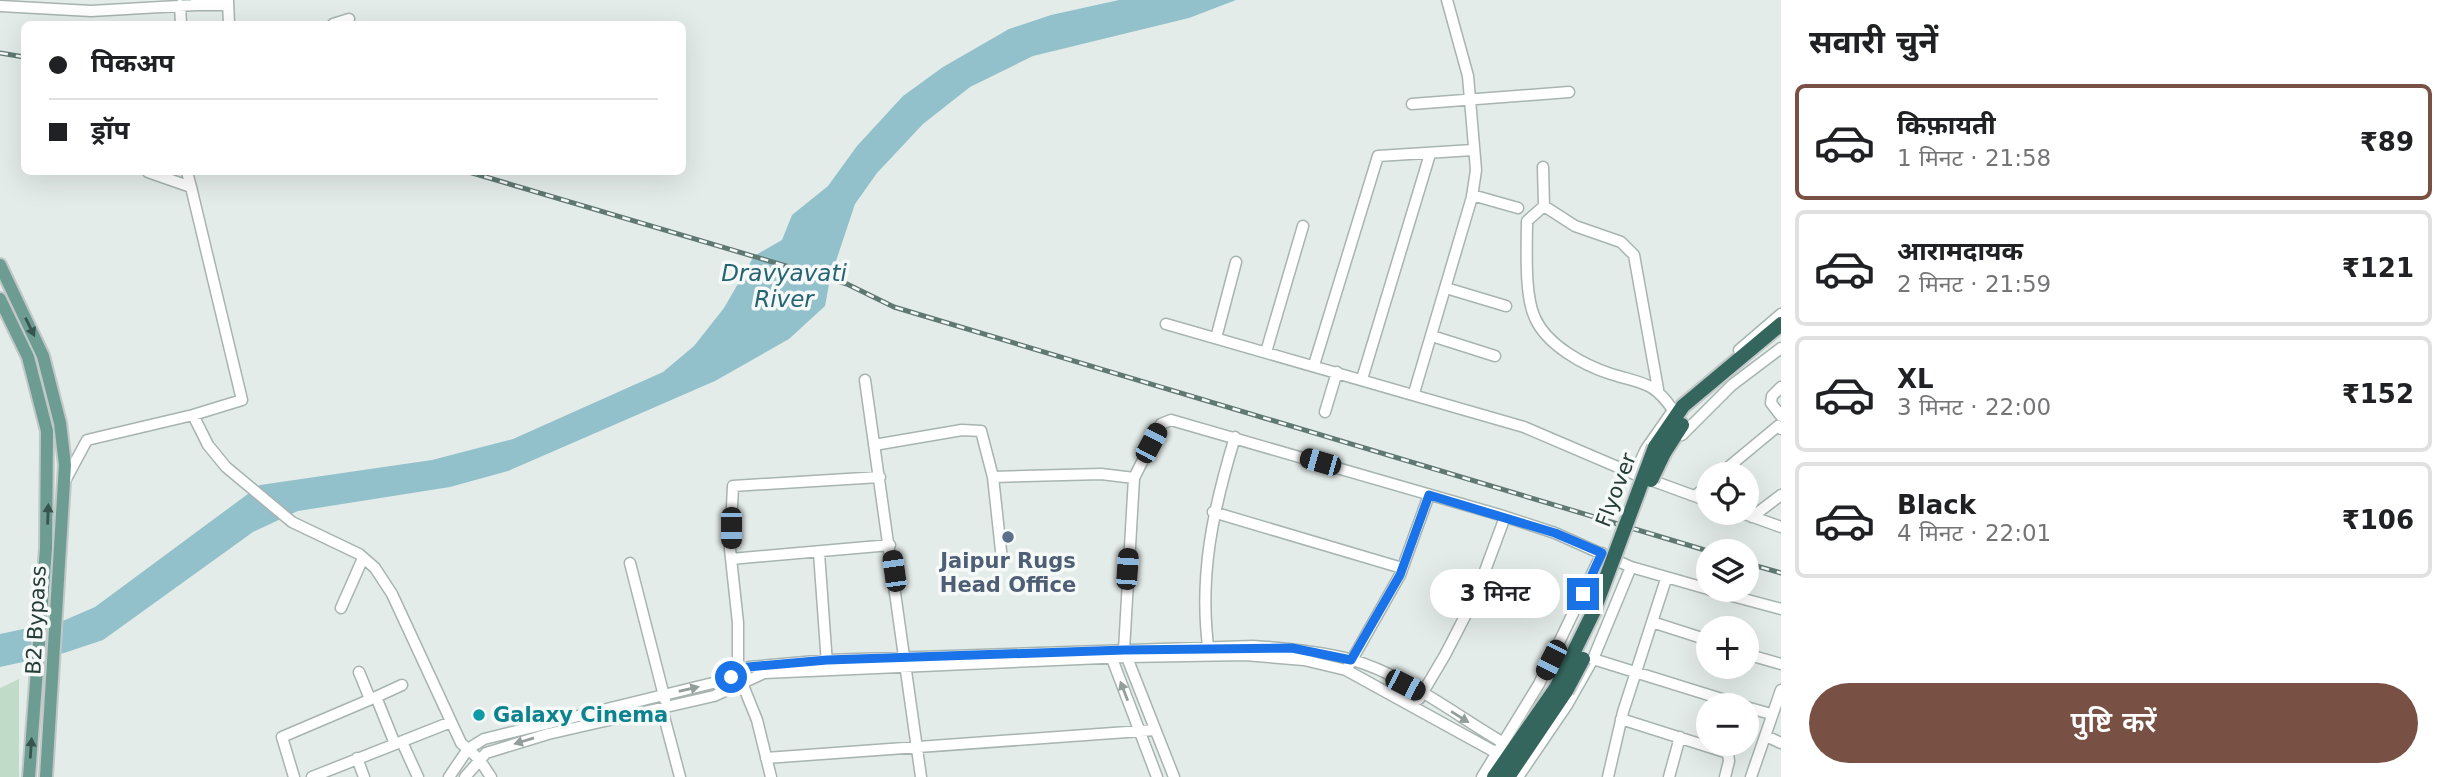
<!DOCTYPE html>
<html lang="hi">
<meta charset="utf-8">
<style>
body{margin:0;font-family:"DejaVu Sans","Noto Sans Devanagari",sans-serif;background:#f6f6f6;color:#202124;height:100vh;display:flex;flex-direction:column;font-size:26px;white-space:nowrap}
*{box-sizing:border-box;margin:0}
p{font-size:23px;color:#757577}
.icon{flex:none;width:38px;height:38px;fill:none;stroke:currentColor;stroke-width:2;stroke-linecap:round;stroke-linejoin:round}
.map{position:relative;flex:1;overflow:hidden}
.details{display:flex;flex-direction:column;background:#fff;width:665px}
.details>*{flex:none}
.hud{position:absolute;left:21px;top:21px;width:665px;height:154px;border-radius:10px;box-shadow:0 7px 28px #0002;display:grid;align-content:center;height:154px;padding:0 28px;background:#fff}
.fabs{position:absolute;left:1696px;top:462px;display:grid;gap:14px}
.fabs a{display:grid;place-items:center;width:63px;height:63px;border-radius:50%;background:#fff;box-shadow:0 7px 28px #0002;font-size:35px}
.end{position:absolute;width:32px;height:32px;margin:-16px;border:9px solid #1a73e8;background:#fff;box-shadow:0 0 0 4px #fff}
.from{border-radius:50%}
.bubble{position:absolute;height:49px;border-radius:24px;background:#fff;box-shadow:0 7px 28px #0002;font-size:23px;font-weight:600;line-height:49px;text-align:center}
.car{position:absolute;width:21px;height:42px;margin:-21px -10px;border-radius:9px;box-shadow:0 0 5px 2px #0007;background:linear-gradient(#222 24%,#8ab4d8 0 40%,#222 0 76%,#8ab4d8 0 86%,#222 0)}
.hud b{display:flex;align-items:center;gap:24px;height:66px;font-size:26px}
.hud b+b{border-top:2px solid #e0e0e0}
.hud i{width:18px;height:18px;background:#202124}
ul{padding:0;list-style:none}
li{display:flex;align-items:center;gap:21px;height:116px;margin:0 14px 10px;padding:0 14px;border:4px solid #e0e0e0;border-radius:10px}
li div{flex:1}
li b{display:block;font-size:26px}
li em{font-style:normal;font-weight:600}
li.active{border-color:#785144}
li>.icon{width:63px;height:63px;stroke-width:1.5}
h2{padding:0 28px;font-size:32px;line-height:84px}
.button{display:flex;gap:14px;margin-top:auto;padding:14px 28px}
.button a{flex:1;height:80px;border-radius:42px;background:#785144;color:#fff;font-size:28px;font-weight:600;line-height:80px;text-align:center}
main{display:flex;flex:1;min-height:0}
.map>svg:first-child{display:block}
</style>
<main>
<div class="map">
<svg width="1781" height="777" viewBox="0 0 1781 777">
<rect width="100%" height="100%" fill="#e4ece9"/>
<path fill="#c0dbc8" d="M 19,679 L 19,777 L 0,777 L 0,688 Z"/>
<path fill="#92c1cb" d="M 1119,0 L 1236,0 L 1189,18 L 1033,56 L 970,87 L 923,124 L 877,173 L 855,204 L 830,279 L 825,306 L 789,339 L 715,381 L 508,471 L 450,487 L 298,511 L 253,532 L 103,640 L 64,653 L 0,667 L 0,634 L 65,620 L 95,607 L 260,485 L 432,460 L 513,439 L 663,372 L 694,346 L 724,308 L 754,256 L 782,240 L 792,215 L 828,186 L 857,146 L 903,96 L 943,67 L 1009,29 L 1051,15 Z"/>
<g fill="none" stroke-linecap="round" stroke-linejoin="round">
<defs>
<path id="minor" d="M 228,1 L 229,24
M 180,5 L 181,24
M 196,5 L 228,5
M 0,6 L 91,11 L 196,5 L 196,0
M 333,24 L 349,19
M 1412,104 L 1569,92
M 1543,167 L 1544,206
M 187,172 L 191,187
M 1472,195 L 1518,208
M 1446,288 L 1506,306
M 1166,324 L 1524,427 L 1634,474 L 1708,501
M 1432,336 L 1495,356
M 1216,338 L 1236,262
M 1739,350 L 1781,314
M 1266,352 L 1303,226
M 1314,365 L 1378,156 L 1473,150
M 1362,379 L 1430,154
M 865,380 L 921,777
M 1781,387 L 1772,396 L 1771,403 L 1781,416
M 1658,389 L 1634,255 L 1621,242 L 1575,226 L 1544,206 L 1527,221 C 1527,246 1524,295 1535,318 C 1547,345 1583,365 1611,374 C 1643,384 1653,381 1673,410
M 1414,393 L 1472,197 L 1476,170 L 1468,76 L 1447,0
M 1325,412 L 1337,372
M 193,415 L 208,445 L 226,467 L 292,522 L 359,554 L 375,568 L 392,594 L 461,743 L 479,759 L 491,777
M 1682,435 L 1732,385 L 1781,348
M 874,445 L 962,430 L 981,431 L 993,477 L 1002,560
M 1634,474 L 1646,449 L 1674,409
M 1720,474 L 1778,426 L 1781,429
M 993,477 L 1101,474 L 1134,478
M 65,481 L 87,440 L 193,415 L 242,400 L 191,187 L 148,172
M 1695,496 L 1708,485
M 1213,512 L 1402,568
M 1742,513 L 1781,527
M 1752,517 L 1781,495
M 819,553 L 827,664
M 731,559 L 890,545
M 630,563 L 665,700
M 1710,590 L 1781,609
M 341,608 L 363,558
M 1652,622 L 1708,640
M 1209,653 C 1198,578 1213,509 1235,437
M 1746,654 L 1781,664
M 1111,656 L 1157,777
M 1593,659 L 1741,705
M 1349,665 L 1400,575 L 1429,495
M 359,672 L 370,699
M 376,697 L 402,685
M 1419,699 L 1445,655 L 1476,595 L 1505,517
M 1746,707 L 1771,714
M 662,709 L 680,777
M 1621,719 L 1728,753 L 1729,761 L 1725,777
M 1766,736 L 1781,743
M 402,742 L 418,777
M 357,758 L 364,777
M 766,758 L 1155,730
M 294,777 L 282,737 L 376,697 L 395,744
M 312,777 L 451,722
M 449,777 L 468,749 L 484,739 L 725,680 L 749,667 L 827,660 L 1253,646 C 1285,648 1318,651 1349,659 C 1404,674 1454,714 1502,742
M 465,777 L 486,753 L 548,734 L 714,696 L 764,673 L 1126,657 L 1245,655 L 1304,660 L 1346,670 L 1495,752
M 771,777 L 757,720 L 738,673 L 738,623 L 730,549 L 733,486 L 880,477
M 1174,777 L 1124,650 L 1134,478 L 1161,424 L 1171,420 L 1500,515 L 1555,533 L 1631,567 L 1708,589
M 1482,777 L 1539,684 L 1602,553
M 1518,777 L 1567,705 L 1593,659 L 1631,567
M 1608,777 L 1623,712 L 1666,579
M 1669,777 L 1680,737
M 1751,777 L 1781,690"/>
<path id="major" d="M 0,265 L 43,356 L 60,423 L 65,465 L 46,777
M 0,299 L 28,357 L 47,431 L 46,548 L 29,777"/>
<path id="highway" d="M 1655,447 L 1683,406 L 1781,324
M 1664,453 L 1682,425
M 1494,777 L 1556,688
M 1508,777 L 1566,691"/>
</defs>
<use href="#minor" stroke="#a7b4b0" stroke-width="13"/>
<use href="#major" stroke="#c2c8c7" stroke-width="16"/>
<use href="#highway" stroke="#c2c8c7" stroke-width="18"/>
<use href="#minor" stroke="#fff" stroke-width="10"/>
<use href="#major" stroke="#6d9d92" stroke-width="12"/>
<use href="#highway" stroke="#34665d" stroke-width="14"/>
<defs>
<path id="rail" d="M 0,53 L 24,57
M 469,172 L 847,284 L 894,307 L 1708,551
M 1746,563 L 1781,573"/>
</defs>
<use href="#rail" stroke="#607872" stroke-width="5"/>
<use href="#rail" stroke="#f5f9f7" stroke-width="2.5" stroke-dasharray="8" stroke-linecap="butt"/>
<defs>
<path id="highway-bridge" d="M 1651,480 L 1664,453
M 1556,688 L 1593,613 L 1655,447
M 1566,691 L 1583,659"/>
</defs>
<use href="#highway-bridge" stroke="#c2c8c7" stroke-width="18" stroke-linecap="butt"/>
<use href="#highway-bridge" stroke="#34665d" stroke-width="14"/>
</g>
<defs><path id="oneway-solid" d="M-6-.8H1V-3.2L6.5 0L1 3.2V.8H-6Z" transform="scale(1.75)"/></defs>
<g fill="#37544e">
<use href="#oneway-solid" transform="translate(30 327) rotate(64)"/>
<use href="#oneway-solid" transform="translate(48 514) rotate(-88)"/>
<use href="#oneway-solid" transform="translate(31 748) rotate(-86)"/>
</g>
<g fill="#929e9b">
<use href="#oneway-solid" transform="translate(689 689) rotate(-13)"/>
<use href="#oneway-solid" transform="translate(1124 691) rotate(-111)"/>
<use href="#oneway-solid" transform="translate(1460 717) rotate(32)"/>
<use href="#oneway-solid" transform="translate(524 741) rotate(163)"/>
</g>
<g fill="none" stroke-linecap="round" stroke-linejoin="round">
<path stroke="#1a73e8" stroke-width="9" d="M 731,677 L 748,667 L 827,660 L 1124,650 L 1292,648 L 1351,660 L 1400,575 L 1429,495 L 1555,533 L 1602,553 L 1583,594"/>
</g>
<circle fill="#5c6f8a" stroke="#f5f9f7" stroke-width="2.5" cx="1008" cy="537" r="7"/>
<circle fill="#0f9aa8" stroke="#f5f9f7" stroke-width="2.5" cx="479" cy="715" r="7"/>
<g text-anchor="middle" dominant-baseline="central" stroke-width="7" stroke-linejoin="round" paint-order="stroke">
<g font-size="21" fill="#253c37" stroke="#f5f9f7">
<text transform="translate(1616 490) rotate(-69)">Flyover</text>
<text transform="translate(36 620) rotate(-87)">B2 Bypass</text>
</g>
<g font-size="21" font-weight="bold" fill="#4e5e75" stroke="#f5f9f7">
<text x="1008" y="561">Jaipur Rugs<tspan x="1008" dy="24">Head Office</tspan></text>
</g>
<g font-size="21" font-weight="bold" fill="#0d838f" stroke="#f5f9f7" text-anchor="start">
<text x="493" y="715">Galaxy Cinema</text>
</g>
<g font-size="23" font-style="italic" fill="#256473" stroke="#f5f9f7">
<text x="784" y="273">Dravyavati<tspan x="784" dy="26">River</tspan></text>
</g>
</g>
</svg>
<div class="fabs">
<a><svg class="icon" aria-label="locate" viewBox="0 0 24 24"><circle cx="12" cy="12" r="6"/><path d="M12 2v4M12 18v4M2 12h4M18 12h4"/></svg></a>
<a><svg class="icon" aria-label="layers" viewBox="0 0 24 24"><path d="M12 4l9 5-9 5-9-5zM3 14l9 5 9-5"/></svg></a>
<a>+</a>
<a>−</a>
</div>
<i class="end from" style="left:731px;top:677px"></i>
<i class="end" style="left:1583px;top:594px"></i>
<div class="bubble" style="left:1430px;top:569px;width:130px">3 मिनट</div>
<i class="car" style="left:1151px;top:443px;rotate:28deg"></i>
<i class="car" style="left:1320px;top:462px;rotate:286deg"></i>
<i class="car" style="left:731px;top:528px;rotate:180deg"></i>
<i class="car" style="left:1127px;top:569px;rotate:4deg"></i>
<i class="car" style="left:894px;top:571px;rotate:352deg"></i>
<i class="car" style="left:1551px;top:660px;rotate:207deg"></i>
<i class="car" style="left:1405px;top:685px;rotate:117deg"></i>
<div class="hud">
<b><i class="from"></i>पिकअप</b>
<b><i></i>ड्रॉप</b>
</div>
</div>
<section class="details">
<h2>सवारी चुनें</h2>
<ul>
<li class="active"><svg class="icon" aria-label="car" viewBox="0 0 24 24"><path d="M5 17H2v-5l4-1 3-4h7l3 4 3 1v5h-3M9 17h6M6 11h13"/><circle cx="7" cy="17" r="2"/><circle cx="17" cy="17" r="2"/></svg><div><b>किफ़ायती</b><p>1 मिनट · 21:58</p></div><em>₹89</em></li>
<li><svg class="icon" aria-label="car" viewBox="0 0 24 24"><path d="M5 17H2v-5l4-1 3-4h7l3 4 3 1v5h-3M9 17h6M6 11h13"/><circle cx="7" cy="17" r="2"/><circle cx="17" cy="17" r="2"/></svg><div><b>आरामदायक</b><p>2 मिनट · 21:59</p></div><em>₹121</em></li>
<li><svg class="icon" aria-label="car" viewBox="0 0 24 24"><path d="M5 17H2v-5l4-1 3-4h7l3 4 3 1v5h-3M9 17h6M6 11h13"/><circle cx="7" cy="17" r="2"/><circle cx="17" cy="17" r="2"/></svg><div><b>XL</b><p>3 मिनट · 22:00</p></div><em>₹152</em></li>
<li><svg class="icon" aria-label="car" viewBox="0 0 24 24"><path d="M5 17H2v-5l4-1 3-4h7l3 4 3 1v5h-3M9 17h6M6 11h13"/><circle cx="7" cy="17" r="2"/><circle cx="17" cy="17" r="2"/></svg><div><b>Black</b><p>4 मिनट · 22:01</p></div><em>₹106</em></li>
</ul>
<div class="button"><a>पुष्टि करें</a></div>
</section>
</main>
